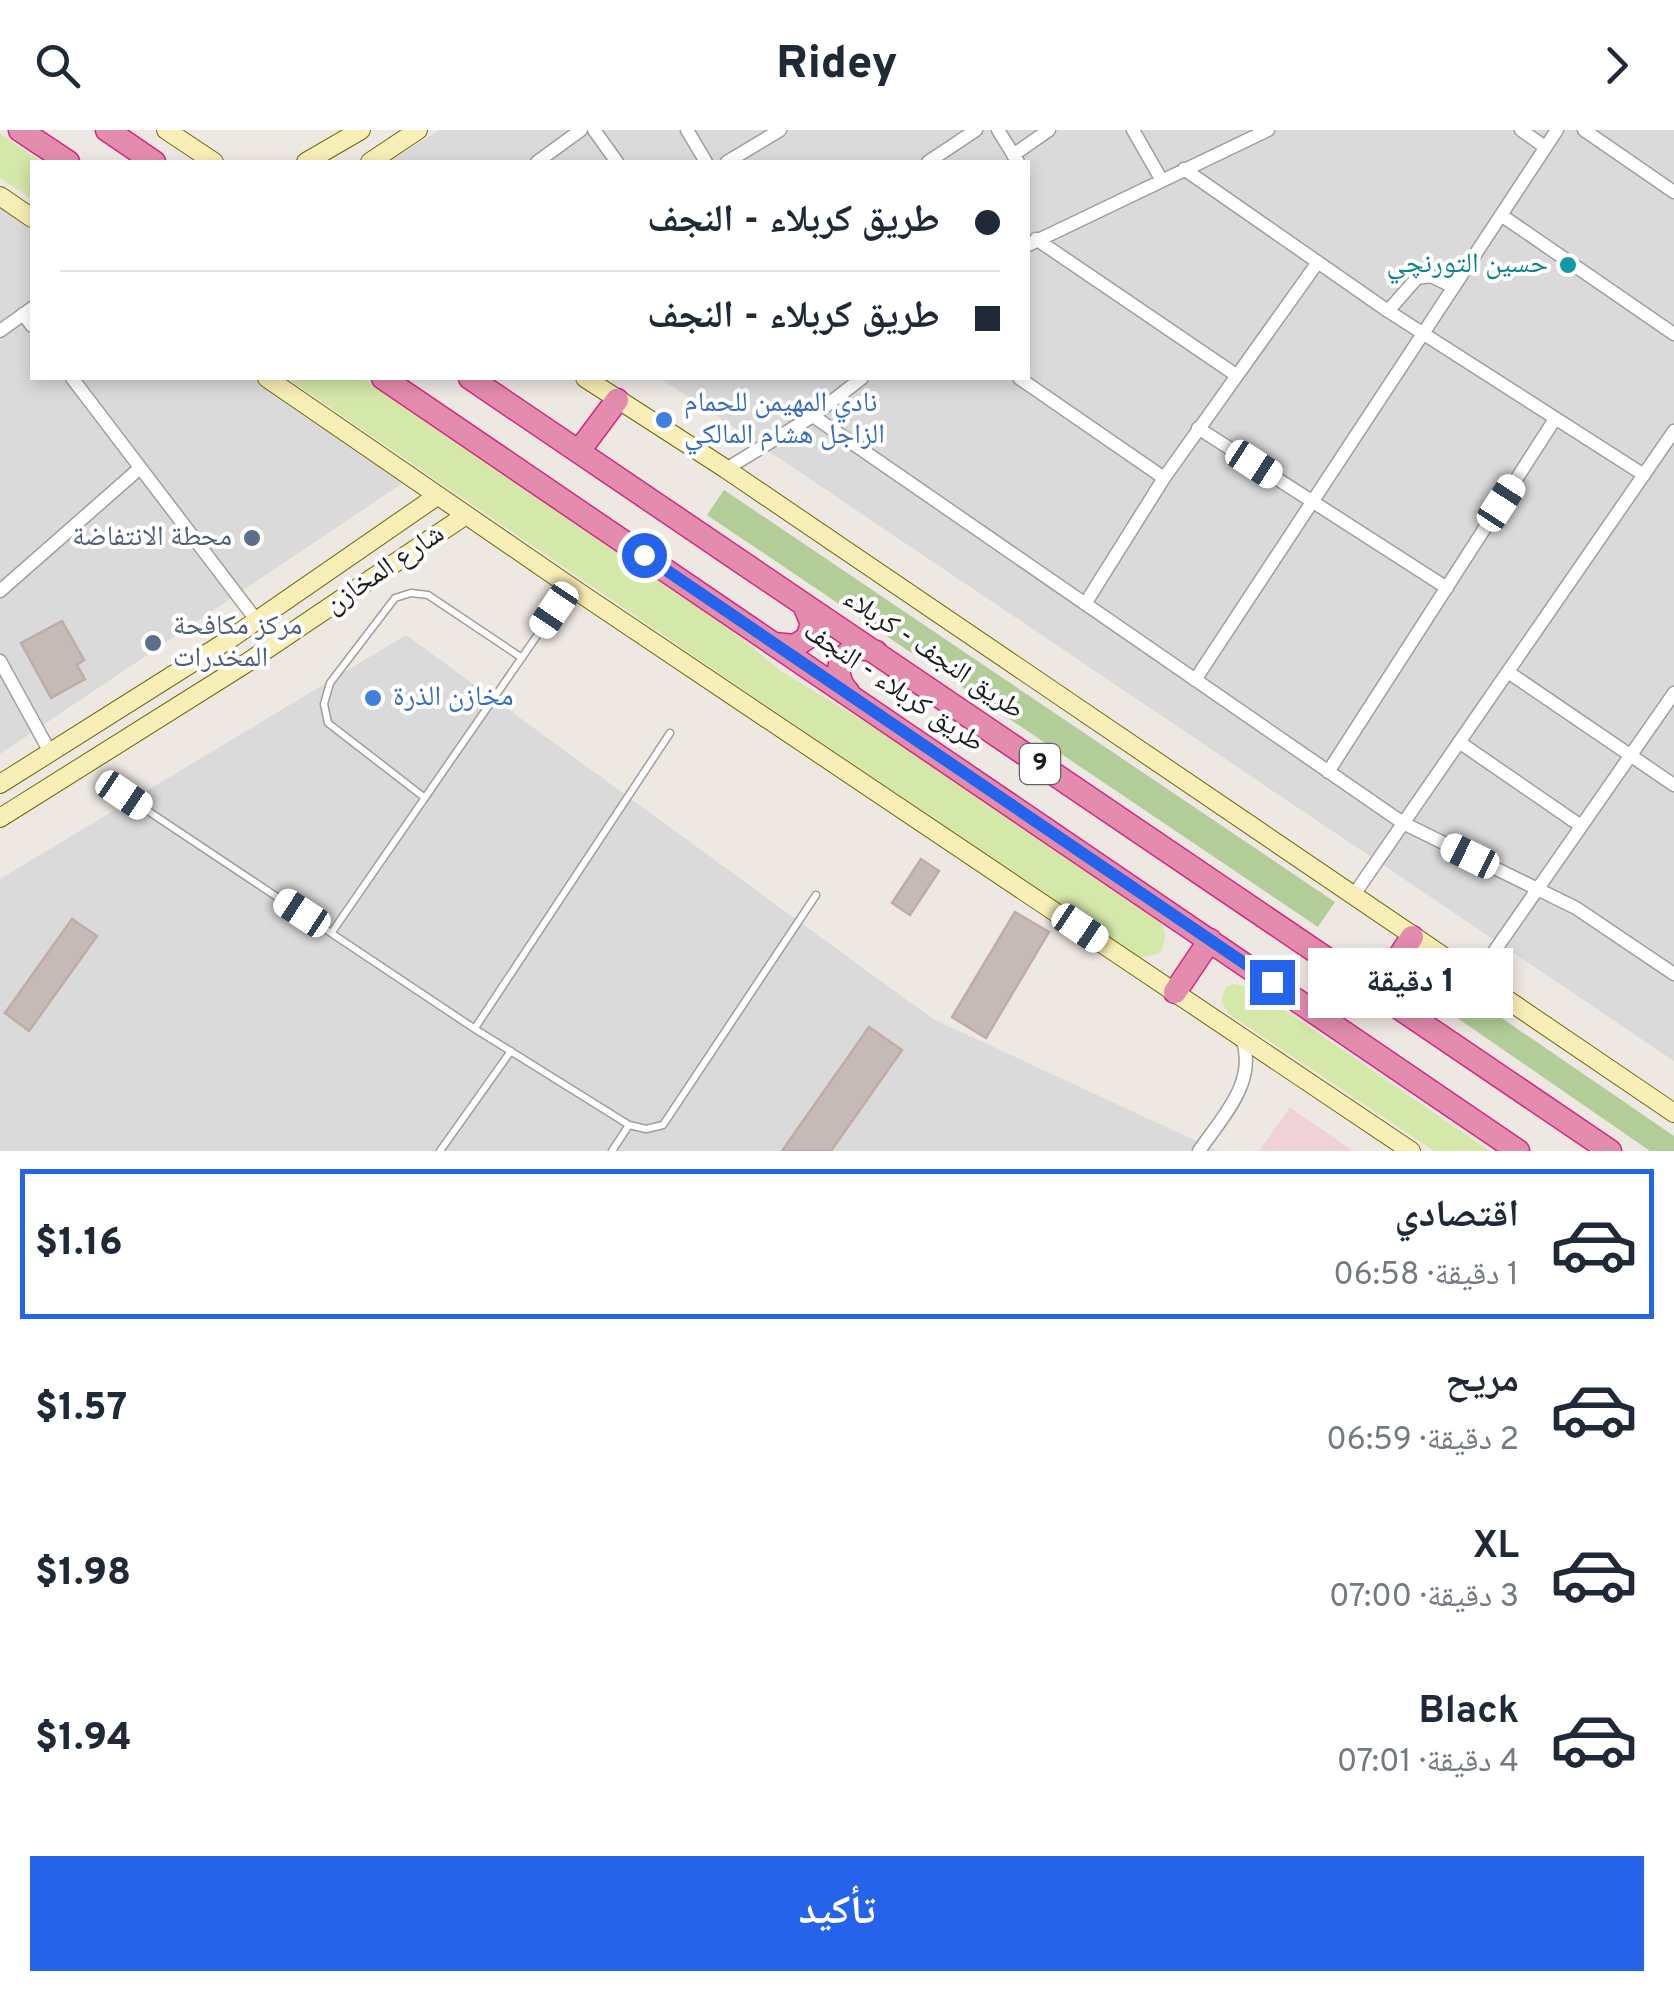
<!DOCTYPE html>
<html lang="ar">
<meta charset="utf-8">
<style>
body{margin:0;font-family:Overpass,"Noto Naskh Arabic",sans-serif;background:#f6f6f7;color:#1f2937;direction:rtl;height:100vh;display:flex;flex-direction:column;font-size:38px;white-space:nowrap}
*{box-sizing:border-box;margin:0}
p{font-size:32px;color:#747a83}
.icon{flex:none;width:55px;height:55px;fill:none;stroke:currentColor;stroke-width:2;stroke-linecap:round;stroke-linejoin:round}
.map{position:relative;height:1021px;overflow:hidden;direction:ltr}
.drawer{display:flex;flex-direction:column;background:#fff;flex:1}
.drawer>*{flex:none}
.banner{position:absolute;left:30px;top:30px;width:1000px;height:220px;border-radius:0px;box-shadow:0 5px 15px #0003;direction:rtl;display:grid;align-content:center;height:220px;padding:0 30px;background:#fff}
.end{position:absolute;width:45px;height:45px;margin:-22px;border:12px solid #2563eb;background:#fff;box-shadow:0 0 0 5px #fff}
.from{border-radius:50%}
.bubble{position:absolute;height:70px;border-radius:0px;background:#fff;box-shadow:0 5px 15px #0003;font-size:32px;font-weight:800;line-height:70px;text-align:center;direction:rtl}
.car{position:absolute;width:30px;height:60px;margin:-30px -15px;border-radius:12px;box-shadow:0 0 8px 2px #0007;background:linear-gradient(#fff 24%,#345 0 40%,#fff 0 76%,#345 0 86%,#fff 0)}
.banner b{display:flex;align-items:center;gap:35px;height:95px;font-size:38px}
.banner b+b{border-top:2px solid #e0e1e3}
.banner i{width:25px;height:25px;background:#1f2937}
ul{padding:18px 0 0;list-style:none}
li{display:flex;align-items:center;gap:30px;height:150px;margin:0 20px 15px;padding:0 10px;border:5px solid transparent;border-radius:0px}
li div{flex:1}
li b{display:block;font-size:38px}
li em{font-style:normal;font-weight:800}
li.on{border-color:#2563eb}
li>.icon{width:90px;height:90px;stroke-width:1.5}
.button{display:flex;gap:20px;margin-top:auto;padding:20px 30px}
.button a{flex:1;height:115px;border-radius:0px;background:#2563eb;color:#fff;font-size:40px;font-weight:800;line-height:115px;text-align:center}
header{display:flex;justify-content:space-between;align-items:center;height:130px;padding:0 30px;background:#fff;font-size:45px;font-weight:800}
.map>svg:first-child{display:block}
</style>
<header><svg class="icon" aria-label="forward" viewBox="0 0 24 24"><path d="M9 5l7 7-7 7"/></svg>Ridey<svg class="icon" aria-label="search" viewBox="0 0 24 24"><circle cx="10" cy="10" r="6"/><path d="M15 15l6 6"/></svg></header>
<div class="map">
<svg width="1674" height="1021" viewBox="0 0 1674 1021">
<rect width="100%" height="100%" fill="#eee8e3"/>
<path fill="#dbdada" d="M 440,0 L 1674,0 L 1674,931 L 660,248 L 1028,248 L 1028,32 L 387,32 Z
M 0,77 L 32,98 L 32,248 L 254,248 L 407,350 L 0,624 Z
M 406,505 L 933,889 L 1218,1021 L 0,1021 L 0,749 Z"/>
<path fill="#efd2d7" d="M 1290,977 L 1298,983 L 1353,1021 L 1259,1021 Z"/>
<path fill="#d4e8a9" d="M 0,4 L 42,32 L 32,32 L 32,69 L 0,48 Z
M 287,248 L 363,248 L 704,478 L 781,541 L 898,612 L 1155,787 C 1167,797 1168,809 1159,824 L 1137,828 L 1091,797 Z
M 1233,854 L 1251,857 L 1490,1021 L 1434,1021 L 1229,884 L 1221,871 L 1226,857 Z"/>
<path fill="#b2cd98" d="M 724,360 L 1335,772 L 1318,797 L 707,385 Z
M 1468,865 L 1674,1006 L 1674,1021 L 1650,1021 L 1453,885 Z"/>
<path fill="#c6bab7" stroke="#bfaca6" stroke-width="2.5" d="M 62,491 L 84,530 L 77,535 L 85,549 L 51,568 L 21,513 Z
M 921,729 L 939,741 L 910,785 L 892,773 Z
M 1015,782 L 1049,802 L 986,908 L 952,887 Z
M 72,789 L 97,806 L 29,901 L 5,883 Z
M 869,897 L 902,920 L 831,1021 L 782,1021 Z"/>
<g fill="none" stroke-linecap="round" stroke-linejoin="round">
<defs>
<path id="lane" d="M 124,665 L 475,899 L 629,995 L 646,999 L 663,995 L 816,765
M 425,668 L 328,593 L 324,574 L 330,553 L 395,468 L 411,463 L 428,465 L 522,528
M 332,802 L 570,458
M 475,898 L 670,603
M 440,1021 L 511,921
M 612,1021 L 629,995"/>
<path id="street" d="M 594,0 L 617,32
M 687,0 L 706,32
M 998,0 L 1018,32
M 1133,0 L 1161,49
M 1521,0 L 1545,17
M 1584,0 L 1674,62
M 1013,25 L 1049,0
M 537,32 L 581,0
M 727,32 L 780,0
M 928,32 L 976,0
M 1184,39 L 1388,181 L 1644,345
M 1501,85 L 1674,204
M 1036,109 L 1236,245
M 1028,115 L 1268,0
M 1388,181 L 1417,148 L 1431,146 L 1454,157
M 23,184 L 32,196
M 0,201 L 32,178
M 72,248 L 257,491
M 1019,248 L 1164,348
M 813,286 L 1403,693 L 1576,778 L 1674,844
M 1198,298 L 1447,458
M 726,339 L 813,286 L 862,248
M 0,461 L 140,338
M 1085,474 L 1164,348 L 1318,132
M 0,531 L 50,622
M 1508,542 L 1674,655
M 1195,550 L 1557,0
M 1459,612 L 1581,696
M 1328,642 L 1555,289
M 1353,766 L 1674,301
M 1475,849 L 1674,563
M 1199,1021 C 1222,987 1258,952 1242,908"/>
<path id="secondary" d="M 166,0 L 214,32
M 306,32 L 361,0
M 370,32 L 418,0
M 0,66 L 32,88
M 267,248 L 571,457 L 1411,1021
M 585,248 L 726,339 L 1674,983
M 0,654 L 230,509 L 437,366
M 0,688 L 245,534 L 466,385"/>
<path id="highway" d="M 20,0 L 68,32
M 107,0 L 154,32
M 383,248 L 1518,1021
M 470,248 L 1610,1021
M 579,321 L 617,270
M 774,514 L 795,516 L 807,508 L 812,494 L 804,475
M 848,562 C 826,539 847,509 876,522
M 1175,862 L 1210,810
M 1376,862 L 1412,807"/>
</defs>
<use href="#lane" stroke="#9e9e9e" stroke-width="9"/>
<use href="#street" stroke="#9e9e9e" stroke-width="15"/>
<use href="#secondary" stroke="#716807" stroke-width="20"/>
<use href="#highway" stroke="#d52785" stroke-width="25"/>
<use href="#lane" stroke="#fff" stroke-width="6"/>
<use href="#street" stroke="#fff" stroke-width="12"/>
<use href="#secondary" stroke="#f8eeb7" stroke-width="18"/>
<use href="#highway" stroke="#e48cae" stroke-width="22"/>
</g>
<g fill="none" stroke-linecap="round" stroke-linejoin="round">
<path stroke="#2563eb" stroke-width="12" d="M 644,425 L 1272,852"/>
</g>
<circle fill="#0f9aa8" stroke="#fff" stroke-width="4" cx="1568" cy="135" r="10"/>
<g fill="#3f7fe0" stroke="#fff" stroke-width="4">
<circle cx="664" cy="290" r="10"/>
<circle cx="373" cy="568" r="10"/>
</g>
<g fill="#5c6f8a" stroke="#fff" stroke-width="4">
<circle cx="252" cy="408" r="10"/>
<circle cx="153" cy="513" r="10"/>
</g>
<g text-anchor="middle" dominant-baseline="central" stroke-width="8" stroke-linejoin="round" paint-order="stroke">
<rect fill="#fff" stroke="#616161" stroke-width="2.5" x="1020" y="614" width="40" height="40" rx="8"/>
<g font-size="25" font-weight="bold" fill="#1d1d1d">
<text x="1040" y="634">9</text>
</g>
<g font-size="28" fill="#0d838f" stroke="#fff" text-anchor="end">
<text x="1548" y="135">حسين التورنچي</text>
</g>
<g font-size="28" fill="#366cbe" stroke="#fff" text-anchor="start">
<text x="684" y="274">نادي المهيمن للحمام<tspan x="684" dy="32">الزاجل هشام المالكي</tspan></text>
<text x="393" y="568">مخازن الذرة</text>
</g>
<g font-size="28" fill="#4e5e75" stroke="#fff" text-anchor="end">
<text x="232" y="408">محطة الانتفاضة</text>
<text x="173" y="497" text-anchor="start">مركز مكافحة<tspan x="173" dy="32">المخدرات</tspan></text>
</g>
<g font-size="28" fill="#1d1d1d" stroke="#fff">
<text transform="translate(385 440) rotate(-34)">شارع المخازن</text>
<text transform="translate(933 525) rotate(34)">طريق النجف - كربلاء</text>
<text transform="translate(893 558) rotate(34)">طريق كربلاء - النجف</text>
</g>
</g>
</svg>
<i class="end from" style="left:644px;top:425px"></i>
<i class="end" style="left:1272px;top:852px"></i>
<div class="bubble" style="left:1308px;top:818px;width:205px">1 دقيقة</div>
<i class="car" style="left:1254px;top:334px;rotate:123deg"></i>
<i class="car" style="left:1501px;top:373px;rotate:33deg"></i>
<i class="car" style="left:554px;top:480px;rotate:214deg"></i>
<i class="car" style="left:124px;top:665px;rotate:124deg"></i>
<i class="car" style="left:1470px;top:726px;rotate:296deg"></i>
<i class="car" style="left:302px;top:783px;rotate:303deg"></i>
<i class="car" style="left:1080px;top:798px;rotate:124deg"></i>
<div class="banner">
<b><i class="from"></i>طريق كربلاء - النجف</b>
<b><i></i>طريق كربلاء - النجف</b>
</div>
</div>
<section class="drawer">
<ul>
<li class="on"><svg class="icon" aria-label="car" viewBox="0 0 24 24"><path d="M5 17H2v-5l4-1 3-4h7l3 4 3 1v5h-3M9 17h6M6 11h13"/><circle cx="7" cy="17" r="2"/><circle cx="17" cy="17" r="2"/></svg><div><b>اقتصادي</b><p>1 دقيقة · 06:58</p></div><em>$1.16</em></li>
<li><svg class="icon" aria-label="car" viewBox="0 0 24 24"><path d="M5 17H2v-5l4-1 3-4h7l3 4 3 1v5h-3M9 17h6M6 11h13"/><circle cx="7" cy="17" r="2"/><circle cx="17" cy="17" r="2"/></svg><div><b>مريح</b><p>2 دقيقة · 06:59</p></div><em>$1.57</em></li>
<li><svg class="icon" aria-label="car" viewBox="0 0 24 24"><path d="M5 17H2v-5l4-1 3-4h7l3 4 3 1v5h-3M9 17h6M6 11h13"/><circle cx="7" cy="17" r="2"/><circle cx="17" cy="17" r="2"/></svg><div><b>XL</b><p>3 دقيقة · 07:00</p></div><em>$1.98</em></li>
<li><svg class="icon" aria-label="car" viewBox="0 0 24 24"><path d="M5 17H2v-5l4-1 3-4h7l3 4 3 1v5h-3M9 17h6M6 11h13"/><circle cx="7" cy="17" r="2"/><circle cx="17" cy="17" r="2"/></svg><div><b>Black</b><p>4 دقيقة · 07:01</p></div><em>$1.94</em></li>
</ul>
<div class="button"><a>تأكيد</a></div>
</section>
